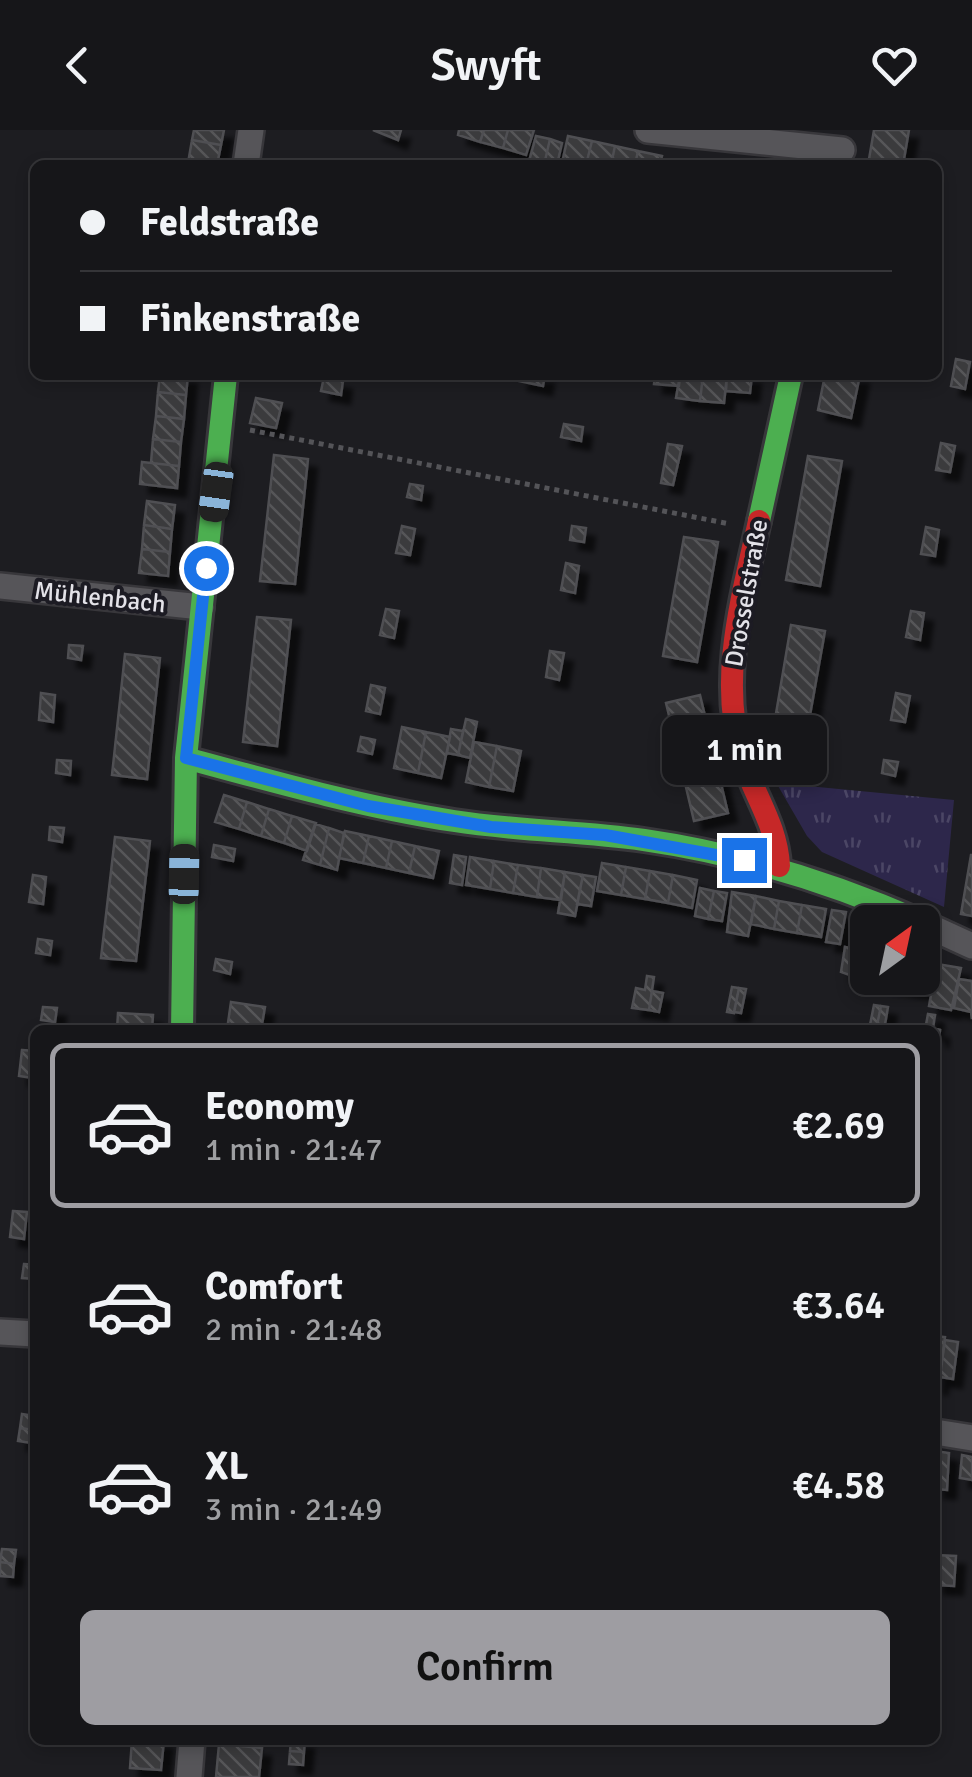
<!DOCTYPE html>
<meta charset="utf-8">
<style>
body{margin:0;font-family:Signika,sans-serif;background:#232326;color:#f1f3f6;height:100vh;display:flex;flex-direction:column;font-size:38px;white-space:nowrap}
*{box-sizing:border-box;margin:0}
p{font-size:32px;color:#9e9fa2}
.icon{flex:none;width:55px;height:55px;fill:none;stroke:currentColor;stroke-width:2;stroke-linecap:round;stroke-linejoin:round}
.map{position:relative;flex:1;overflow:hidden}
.drawer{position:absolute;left:30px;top:895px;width:910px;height:720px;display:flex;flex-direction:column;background:#161619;border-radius:15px;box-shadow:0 5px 15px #0003,0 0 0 2px #353538}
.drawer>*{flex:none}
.top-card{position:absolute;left:30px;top:30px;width:912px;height:220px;border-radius:15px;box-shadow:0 5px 15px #0003,0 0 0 2px #353538;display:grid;align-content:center;height:220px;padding:0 50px;background:#161619}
.needle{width:65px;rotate:33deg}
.tools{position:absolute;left:850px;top:775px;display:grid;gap:20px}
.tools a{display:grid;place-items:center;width:90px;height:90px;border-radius:15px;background:#161619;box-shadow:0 5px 15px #0003,0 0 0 2px #353538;font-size:50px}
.end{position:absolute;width:45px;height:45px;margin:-22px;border:12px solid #1a73e8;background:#fff;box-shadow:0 0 0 5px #fff}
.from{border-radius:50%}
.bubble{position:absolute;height:70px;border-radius:15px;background:#161619;box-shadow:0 5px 15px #0003,0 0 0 2px #353538;font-size:32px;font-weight:600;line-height:70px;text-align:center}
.car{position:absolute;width:30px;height:60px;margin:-30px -15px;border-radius:12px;box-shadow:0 0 8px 2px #0007;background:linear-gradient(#222 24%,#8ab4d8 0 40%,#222 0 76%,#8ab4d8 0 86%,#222 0)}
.top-card b{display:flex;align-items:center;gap:35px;height:95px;font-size:38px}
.top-card b+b{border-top:2px solid #353538}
.top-card i{width:25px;height:25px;background:#f1f3f6}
ul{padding:18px 0 0;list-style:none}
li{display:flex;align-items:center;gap:30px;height:165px;margin:0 20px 15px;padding:0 30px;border:5px solid transparent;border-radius:15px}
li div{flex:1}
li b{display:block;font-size:38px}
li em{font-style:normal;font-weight:600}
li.selected{border-color:#9e9da2}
li>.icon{width:90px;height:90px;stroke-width:1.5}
.cta{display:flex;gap:20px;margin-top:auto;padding:20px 50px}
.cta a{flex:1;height:115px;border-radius:15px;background:#9e9da2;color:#111;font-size:40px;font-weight:600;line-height:115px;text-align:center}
header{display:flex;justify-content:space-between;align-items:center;height:130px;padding:0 50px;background:#161619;font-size:45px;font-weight:600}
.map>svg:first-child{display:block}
</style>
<header><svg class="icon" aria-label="back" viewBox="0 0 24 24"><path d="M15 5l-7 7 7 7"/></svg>Swyft<svg class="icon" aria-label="heart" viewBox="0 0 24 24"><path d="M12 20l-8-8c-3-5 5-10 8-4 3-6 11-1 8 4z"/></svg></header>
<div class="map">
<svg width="972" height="1647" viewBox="0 0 972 1647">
<defs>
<pattern id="grass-tufts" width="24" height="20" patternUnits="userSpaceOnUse" patternTransform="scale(2.5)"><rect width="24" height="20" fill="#2d274b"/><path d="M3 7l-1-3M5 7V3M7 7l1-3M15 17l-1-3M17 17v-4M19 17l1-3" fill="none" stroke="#4b4665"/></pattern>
<pattern id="building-back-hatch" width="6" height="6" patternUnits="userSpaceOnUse" patternTransform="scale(2.5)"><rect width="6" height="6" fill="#3a3a3d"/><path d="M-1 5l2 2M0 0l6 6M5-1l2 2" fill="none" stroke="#565659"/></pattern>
<filter id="shadow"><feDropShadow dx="9" dy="9" stdDeviation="2.5" flood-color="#0009"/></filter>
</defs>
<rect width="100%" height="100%" fill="#1d1d21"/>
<path fill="url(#grass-tufts)" d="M 770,642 L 797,655 L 954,670 L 944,777 L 822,722 L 807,706 Z"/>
<path fill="url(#building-back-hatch)" stroke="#505053" stroke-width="2.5" filter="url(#shadow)" d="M 194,0 L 224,0 L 221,15 L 192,10 Z
M 373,0 L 401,0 L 398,10 Z
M 459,0 L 484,0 L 480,12 L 458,5 Z
M 484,0 L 508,0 L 503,18 L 480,12 Z
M 508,0 L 534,0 L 526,25 L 503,18 Z
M 874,0 L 909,0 L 903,35 L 868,35 Z
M 536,6 L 550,9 L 544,35 L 528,35 Z
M 568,6 L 592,11 L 586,35 L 562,33 Z
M 550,9 L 562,13 L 557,35 L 544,35 Z
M 192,10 L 221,15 L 217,35 L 188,33 Z
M 592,11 L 615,16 L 611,35 L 586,35 Z
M 615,16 L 638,21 L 635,35 L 611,35 Z
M 638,21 L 662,26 L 660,35 L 635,35 Z
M 956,229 L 970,232 L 965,259 L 951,256 Z
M 160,245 L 188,245 L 186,265 L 158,262 Z
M 520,245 L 545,245 L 543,256 L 519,251 Z
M 655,245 L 680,245 L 679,256 L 654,254 Z
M 680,245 L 703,245 L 700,271 L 676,268 Z
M 703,245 L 727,245 L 724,273 L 700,271 Z
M 727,245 L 752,245 L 750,263 L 726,261 Z
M 825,245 L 860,245 L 851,288 L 818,280 Z
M 324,247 L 343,251 L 341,265 L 321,261 Z
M 158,262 L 186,265 L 184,289 L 156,286 Z
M 256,268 L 282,273 L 276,298 L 250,293 Z
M 156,286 L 184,289 L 181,312 L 153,309 Z
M 564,294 L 583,297 L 581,311 L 561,307 Z
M 153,309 L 181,312 L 179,336 L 151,333 Z
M 941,313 L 955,316 L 950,342 L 936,340 Z
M 668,314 L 682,316 L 673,355 L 661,353 Z
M 274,325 L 308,329 L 295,454 L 260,451 Z
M 808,326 L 842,331 L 820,456 L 786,450 Z
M 142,332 L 179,336 L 177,358 L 140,354 Z
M 410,354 L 423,356 L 421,370 L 407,367 Z
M 147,371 L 175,375 L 172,399 L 144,395 Z
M 144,395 L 172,399 L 170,422 L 142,419 Z
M 402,396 L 415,399 L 410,425 L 396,423 Z
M 572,396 L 586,398 L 584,412 L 570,410 Z
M 926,397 L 939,400 L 935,426 L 921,424 Z
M 684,407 L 718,412 L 697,532 L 663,526 Z
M 142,419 L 170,422 L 168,446 L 139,443 Z
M 566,433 L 579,436 L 575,463 L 561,460 Z
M 386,479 L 399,481 L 394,508 L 380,505 Z
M 911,481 L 924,483 L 920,510 L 906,507 Z
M 257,487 L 291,490 L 277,616 L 243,612 Z
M 791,495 L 825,501 L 803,624 L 770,619 Z
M 69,515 L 83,516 L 81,530 L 68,528 Z
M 550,521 L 564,523 L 559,550 L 546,547 Z
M 125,524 L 160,528 L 147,649 L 112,645 Z
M 371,555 L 385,558 L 380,584 L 366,581 Z
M 41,563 L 55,565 L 53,592 L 39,590 Z
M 896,563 L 910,566 L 905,592 L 891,590 Z
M 700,565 L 728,683 L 694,691 L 666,573 Z
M 466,589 L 477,592 L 470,628 L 458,625 Z
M 402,597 L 426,602 L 418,643 L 394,638 Z
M 451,599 L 463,601 L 458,625 L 447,623 Z
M 426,602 L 450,607 L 441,648 L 418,643 Z
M 361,607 L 375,610 L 372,624 L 358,621 Z
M 474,612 L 497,616 L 489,657 L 466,652 Z
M 497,616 L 521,621 L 513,661 L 489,657 Z
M 57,630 L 71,631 L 70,645 L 56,643 Z
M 884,630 L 898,632 L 895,646 L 882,643 Z
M 224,665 L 247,672 L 239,699 L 215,692 Z
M 247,672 L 269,679 L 261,706 L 239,699 Z
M 269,679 L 292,686 L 284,713 L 261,706 Z
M 292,686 L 316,693 L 307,721 L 284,713 Z
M 315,694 L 329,698 L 320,735 L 303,730 Z
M 50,697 L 64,698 L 62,712 L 49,710 Z
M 329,698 L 344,703 L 337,740 L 320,735 Z
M 345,701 L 369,706 L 363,733 L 339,728 Z
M 369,706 L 392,711 L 386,738 L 363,733 Z
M 115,707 L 150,711 L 136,831 L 101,828 Z
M 392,711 L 415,716 L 409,743 L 386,738 Z
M 214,715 L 235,719 L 233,731 L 212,727 Z
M 415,716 L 439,721 L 433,748 L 409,743 Z
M 454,725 L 466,727 L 462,755 L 450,753 Z
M 971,725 L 972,725 L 972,786 L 961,784 Z
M 470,727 L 494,731 L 490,759 L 466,755 Z
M 494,731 L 518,735 L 513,763 L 490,759 Z
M 602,733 L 626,737 L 621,765 L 597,761 Z
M 518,735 L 541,738 L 537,767 L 513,763 Z
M 626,737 L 650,741 L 645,769 L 621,765 Z
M 541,738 L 565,742 L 561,770 L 537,767 Z
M 650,741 L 673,745 L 668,773 L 645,769 Z
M 565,742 L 583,745 L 575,786 L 558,783 Z
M 33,745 L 46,747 L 43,774 L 29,772 Z
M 583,745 L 596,747 L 591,776 L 577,774 Z
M 673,745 L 697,750 L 692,778 L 668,773 Z
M 700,758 L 714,761 L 708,789 L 695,786 Z
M 714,761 L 727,763 L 722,791 L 708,789 Z
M 732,762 L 756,766 L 748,806 L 727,802 Z
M 756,766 L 779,771 L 774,799 L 751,794 Z
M 779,771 L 802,775 L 797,803 L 774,799 Z
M 802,775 L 826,779 L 821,807 L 797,803 Z
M 832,780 L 846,782 L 840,814 L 826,812 Z
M 38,809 L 52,811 L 50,825 L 36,823 Z
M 845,817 L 866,821 L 861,849 L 841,842 Z
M 866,821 L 868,848 L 886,848 L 885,854 L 861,849 Z
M 216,829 L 232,832 L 230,844 L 214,840 Z
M 922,831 L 937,834 L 932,862 L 908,858 L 910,848 L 922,848 Z
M 937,834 L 961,838 L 951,880 L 929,876 Z
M 647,846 L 654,847 L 649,880 L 632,878 L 636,858 L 645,860 Z
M 886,848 L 910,848 L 908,858 L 885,854 Z
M 959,849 L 972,851 L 972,889 L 971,882 L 954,878 Z
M 732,857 L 739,858 L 734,883 L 727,882 Z
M 739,858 L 746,859 L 741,883 L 734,882 Z
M 652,861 L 663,863 L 659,882 L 649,880 Z
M 231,872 L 265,877 L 261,900 L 227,900 Z
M 874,875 L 881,876 L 876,900 L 869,900 Z
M 881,876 L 888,877 L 884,900 L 876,900 Z
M 43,877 L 57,878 L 55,892 L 41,890 Z
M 118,883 L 153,885 L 152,900 L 117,900 Z
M 928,884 L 935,885 L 933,898 L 940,900 L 939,910 L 935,900 L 925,900 Z
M 22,920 L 35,921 L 33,948 L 19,946 Z
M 13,1081 L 27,1082 L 24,1109 L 10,1107 Z
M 24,1134 L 35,1135 L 35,1149 L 22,1148 Z
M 935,1206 L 945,1207 L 938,1256 L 935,1255 Z
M 945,1210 L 958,1212 L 953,1249 L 940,1247 Z
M 22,1284 L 35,1286 L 34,1300 L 20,1298 Z
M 20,1298 L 34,1300 L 32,1313 L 18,1311 Z
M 935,1321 L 949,1323 L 947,1360 L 935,1359 Z
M 962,1325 L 972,1327 L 972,1350 L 960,1348 Z
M 2,1419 L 16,1420 L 14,1434 L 0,1432 Z
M 935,1425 L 956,1426 L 954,1456 L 935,1455 Z
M 0,1432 L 14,1434 L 13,1447 L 0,1446 Z
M 132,1610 L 164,1610 L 161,1640 L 130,1638 Z
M 219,1610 L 251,1610 L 250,1617 L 219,1614 Z
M 291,1610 L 305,1610 L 304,1622 L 290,1621 Z
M 219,1614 L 262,1618 L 259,1647 L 216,1647 Z
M 290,1621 L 304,1622 L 303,1635 L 289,1634 Z"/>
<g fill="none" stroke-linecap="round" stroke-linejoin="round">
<defs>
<path id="street" d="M 648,0 L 842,20
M 246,35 L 251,0
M 0,456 L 201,477
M 922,793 L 972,816
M 0,1202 L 35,1204
M 935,1302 L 972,1308
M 189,1647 L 192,1610"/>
<path id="fast" d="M 759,391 L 791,245
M 186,628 C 274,652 363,677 454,691 C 517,701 581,701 644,710 C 741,724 833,753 922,792
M 182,900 L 186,628 L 226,245"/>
<path id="jam" d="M 759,391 C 742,468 718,550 742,627 C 754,666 777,695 779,736"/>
</defs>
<use href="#street" stroke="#38373b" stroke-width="30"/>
<use href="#fast" stroke="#38373b" stroke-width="28"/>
<use href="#jam" stroke="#38373b" stroke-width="28"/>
<path stroke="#545458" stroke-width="5" stroke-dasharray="5 5" stroke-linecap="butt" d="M 250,300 L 730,394"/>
<use href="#street" stroke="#565559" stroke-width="25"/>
<use href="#fast" stroke="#4caf50" stroke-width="22"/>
<use href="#jam" stroke="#c62828" stroke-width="22"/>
</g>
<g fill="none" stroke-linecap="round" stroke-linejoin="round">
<path stroke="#1a73e8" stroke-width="12" d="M 206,438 L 186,628 L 368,676 L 491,697 L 605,705 L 744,730"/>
</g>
<g text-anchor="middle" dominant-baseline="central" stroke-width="8" stroke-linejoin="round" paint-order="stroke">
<g font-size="25" fill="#e3e2e8" stroke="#1c1b23">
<text transform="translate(746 463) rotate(-80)">Drosselstraße</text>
<text transform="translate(100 467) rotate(6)">Mühlenbach</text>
</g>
</g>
</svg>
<div class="tools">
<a><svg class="needle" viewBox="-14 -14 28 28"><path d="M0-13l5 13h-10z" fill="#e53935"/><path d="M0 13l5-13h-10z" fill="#9e9fa2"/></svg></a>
</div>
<i class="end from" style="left:206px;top:438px"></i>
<i class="end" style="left:744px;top:730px"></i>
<div class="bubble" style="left:662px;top:585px;width:165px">1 min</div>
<i class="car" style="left:216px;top:362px;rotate:188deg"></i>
<i class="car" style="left:184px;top:744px;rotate:1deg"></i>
<div class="top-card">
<b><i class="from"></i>Feldstraße</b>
<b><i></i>Finkenstraße</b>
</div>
<section class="drawer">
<ul>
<li class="selected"><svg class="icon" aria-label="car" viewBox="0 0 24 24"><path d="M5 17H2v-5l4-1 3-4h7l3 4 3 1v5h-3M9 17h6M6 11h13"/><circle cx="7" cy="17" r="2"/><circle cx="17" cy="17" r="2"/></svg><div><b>Economy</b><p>1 min · 21:47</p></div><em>€2.69</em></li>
<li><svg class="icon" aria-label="car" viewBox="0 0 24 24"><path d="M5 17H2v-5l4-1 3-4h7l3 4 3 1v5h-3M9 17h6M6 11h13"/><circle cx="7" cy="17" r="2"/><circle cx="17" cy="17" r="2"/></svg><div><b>Comfort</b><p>2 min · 21:48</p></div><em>€3.64</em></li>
<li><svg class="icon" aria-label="car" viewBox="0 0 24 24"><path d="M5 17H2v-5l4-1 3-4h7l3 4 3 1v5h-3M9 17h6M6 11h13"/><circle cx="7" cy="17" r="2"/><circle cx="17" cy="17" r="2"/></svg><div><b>XL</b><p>3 min · 21:49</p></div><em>€4.58</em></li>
</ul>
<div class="cta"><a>Confirm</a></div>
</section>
</div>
